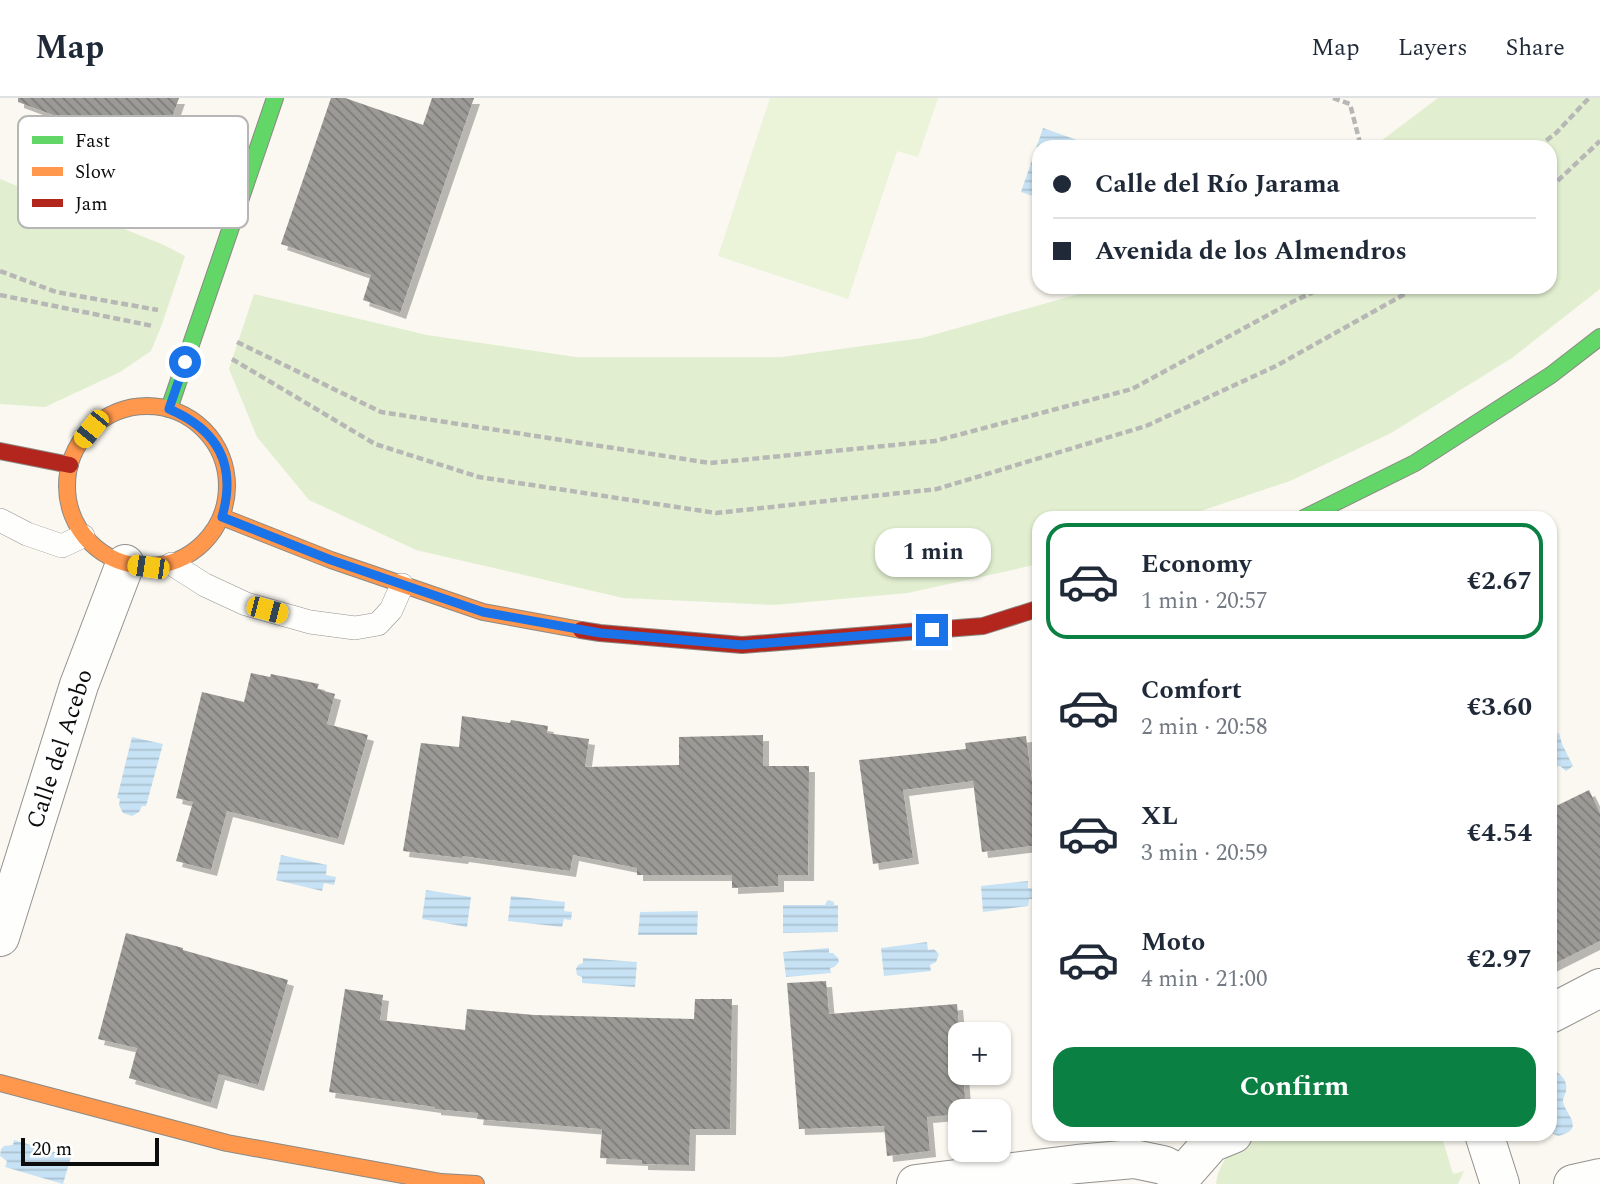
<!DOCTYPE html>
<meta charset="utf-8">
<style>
body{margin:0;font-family:Spectral,serif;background:#f2f2f3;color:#1f2937;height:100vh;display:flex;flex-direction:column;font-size:26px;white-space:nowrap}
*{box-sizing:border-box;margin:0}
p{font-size:23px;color:#747a83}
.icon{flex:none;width:38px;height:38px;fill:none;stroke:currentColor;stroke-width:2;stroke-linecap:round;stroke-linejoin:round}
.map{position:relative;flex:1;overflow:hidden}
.panel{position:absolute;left:1032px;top:413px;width:525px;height:630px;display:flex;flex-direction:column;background:#fff;border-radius:21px;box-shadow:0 2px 5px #0004}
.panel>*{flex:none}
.guide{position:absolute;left:1032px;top:42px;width:525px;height:154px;border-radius:21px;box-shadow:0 2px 5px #0004;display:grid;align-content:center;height:154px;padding:0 21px;background:#fff}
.controls{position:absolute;left:948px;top:924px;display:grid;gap:14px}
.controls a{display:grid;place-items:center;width:63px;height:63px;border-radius:14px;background:#fff;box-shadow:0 2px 5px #0004;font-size:35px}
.scale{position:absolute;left:21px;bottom:18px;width:138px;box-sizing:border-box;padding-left:7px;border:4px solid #0c0c0c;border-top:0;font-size:19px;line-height:24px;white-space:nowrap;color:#0c0c0c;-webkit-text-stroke:5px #fff;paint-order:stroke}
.end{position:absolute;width:32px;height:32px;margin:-16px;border:9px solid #1a73e8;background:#fff;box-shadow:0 0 0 4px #fff}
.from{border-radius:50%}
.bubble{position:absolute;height:49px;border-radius:21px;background:#fff;box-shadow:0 2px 5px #0004;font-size:23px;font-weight:700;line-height:49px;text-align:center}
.car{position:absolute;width:21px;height:42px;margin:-21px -10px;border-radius:9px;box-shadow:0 0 5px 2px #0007;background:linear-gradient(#f5c518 24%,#345 0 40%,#f5c518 0 76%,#345 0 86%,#f5c518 0)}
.guide b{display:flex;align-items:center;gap:24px;height:66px;font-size:26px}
.guide b+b{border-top:2px solid #e0e1e3}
.guide i{width:18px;height:18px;background:#1f2937}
ul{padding:12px 0 0;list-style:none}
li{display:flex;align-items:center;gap:21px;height:116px;margin:0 14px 10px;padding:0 7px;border:4px solid transparent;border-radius:21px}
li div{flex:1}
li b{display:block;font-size:26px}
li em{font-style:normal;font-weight:700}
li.current{border-color:#0b8043}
li>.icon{width:63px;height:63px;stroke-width:1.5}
.action{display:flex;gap:14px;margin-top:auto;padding:14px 21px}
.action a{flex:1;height:80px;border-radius:21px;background:#0b8043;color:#fff;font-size:28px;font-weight:700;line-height:80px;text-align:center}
header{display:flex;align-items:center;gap:42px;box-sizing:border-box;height:98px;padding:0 35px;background:#fff;border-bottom:2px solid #e0e1e3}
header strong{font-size:33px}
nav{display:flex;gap:38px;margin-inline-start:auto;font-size:24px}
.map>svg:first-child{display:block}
</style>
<header>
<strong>Map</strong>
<nav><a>Map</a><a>Layers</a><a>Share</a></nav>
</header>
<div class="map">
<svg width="1600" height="1086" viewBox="0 0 1600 1086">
<defs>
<pattern id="water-rules" width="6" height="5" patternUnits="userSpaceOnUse" patternTransform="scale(1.75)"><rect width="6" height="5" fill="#c7e2f4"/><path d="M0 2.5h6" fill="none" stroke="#aac1d0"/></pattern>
<pattern id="building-back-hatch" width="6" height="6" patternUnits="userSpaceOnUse" patternTransform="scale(1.75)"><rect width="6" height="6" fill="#9c9a96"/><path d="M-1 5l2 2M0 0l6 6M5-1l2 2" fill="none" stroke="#7e7c79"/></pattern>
<filter id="shadow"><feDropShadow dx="6" dy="6" stdDeviation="0" flood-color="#0004"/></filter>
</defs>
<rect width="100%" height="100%" fill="#faf8f0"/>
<path fill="#e1efd0" d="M 1438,0 L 1600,0 L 1600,191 L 1512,260 L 1391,335 L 1290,383 L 1180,420 L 1040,420 L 1039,466 L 908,495 L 774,507 L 623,500 L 416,452 L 309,402 L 257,339 L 229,271 L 254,196 L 427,237 L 576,259 L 782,259 L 922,240 L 1104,189 L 1550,189 L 1550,49 L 1373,49 Z
M 0,81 L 164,147 L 185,158 L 161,229 L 151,253 L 120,274 L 45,309 L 0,306 Z
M 1268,1036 L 1441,1036 L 1453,1076 L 1464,1073 L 1458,1086 L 1216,1086 C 1221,1054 1240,1045 1268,1036 Z"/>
<path fill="#ebf3d9" d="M 770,0 L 938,0 L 918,59 L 897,53 L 848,201 L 718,158 Z"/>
<path fill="url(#water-rules)" d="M 1043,30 L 1097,49 L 1040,49 L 1039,100 L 1021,94 Z
M 1559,635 L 1562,646 L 1573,668 L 1566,673 L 1560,668 L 1551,669 L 1551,639 Z
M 132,639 L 163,646 L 146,708 L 142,708 L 139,714 L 132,718 L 123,715 L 119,707 L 120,701 L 117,700 Z
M 281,757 L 327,767 L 326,777 L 336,779 L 334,787 L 324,785 L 322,793 L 276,782 Z
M 1028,783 L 1028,790 L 1035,791 L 1037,797 L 1033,801 L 1029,801 L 1028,808 L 983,814 L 981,788 Z
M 426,792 L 471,799 L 467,829 L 422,821 Z
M 511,798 L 565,804 L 564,813 L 572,814 L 571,822 L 564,821 L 562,829 L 508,823 Z
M 829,802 L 834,804 L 834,807 L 838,807 L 838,834 L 783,835 L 783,807 L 825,807 L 827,803 Z
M 698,813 L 697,837 L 638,837 L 640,814 Z
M 927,844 L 928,852 L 934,851 L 939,856 L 936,864 L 930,867 L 931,873 L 884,878 L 881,850 Z
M 829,850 L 829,855 L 833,855 L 838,860 L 839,864 L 834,869 L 830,870 L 831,875 L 786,879 L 783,854 Z
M 583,860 L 637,864 L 635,889 L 582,885 L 582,879 L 577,877 L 576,871 L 578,867 L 583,865 Z
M 1550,971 C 1559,974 1568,981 1566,992 C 1566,995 1563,1000 1563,1003 C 1563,1014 1588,1031 1558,1038 L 1551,1035 Z
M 14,1042 L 71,1059 L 63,1086 L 5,1069 L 7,1063 L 0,1058 L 1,1051 L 4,1048 L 13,1047 Z"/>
<path fill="url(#building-back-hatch)" filter="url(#shadow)" d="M 18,0 L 179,0 L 159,56 L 18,4 Z
M 331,0 L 345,0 L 423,27 L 432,0 L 474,0 L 400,215 L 363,202 L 371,177 L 281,146 Z
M 251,575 L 270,579 L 271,576 L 319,586 L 317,591 L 335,596 L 327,626 L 368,637 L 338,741 L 227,713 L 211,772 L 176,763 L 193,704 L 176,700 L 202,594 L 244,604 Z
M 462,618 L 510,625 L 511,622 L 548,628 L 547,635 L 589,641 L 585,669 L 679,667 L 679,639 L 763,637 L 763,668 L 809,668 L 808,777 L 778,777 L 778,788 L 732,790 L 732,777 L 637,777 L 637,770 L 573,757 L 570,773 L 463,758 L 462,760 L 403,753 L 421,645 L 459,649 Z
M 1026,638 L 1034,699 L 1040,698 L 1040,747 L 982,754 L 973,683 L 903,692 L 913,760 L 873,766 L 859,662 L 966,651 L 965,645 Z
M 1589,692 L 1600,715 L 1600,843 L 1550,868 L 1550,711 Z
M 126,835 L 183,850 L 183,852 L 288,882 L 258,987 L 219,976 L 211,1005 L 129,980 L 137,950 L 98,941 Z
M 826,883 L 829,916 L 957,906 L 961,949 L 961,975 L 963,975 L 966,1013 L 961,1013 L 961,1016 L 927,1019 L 930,1053 L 887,1058 L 884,1028 L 799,1031 L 787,885 Z
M 345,891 L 383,897 L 380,922 L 465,932 L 467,911 L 534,917 L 694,921 L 695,901 L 732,901 L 730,1031 L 690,1031 L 689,1067 L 642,1066 L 642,1062 L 600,1060 L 602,1031 L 477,1021 L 478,1015 L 435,1011 L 435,1009 L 329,994 Z"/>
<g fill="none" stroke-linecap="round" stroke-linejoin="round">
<defs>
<path id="lane" d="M 0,422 L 27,436 L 62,448 L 83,438
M 172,466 L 205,487 L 246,506 L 310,524 L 355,530 L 378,526 L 391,512 L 402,487"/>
<path id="street" d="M 0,839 L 79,587 L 125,466
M 1550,916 L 1600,890
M 1484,1036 L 1500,1086
M 916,1086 L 1077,1066 L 1134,1061 L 1163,1067 L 1183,1077 L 1211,1045 L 1233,1036
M 1573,1086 L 1600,1080"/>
<path id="fast" d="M 169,311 L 275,0
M 1304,420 L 1415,365 L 1551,277 L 1600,239"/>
<path id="slow" d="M67 388a80 80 0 1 1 160 0a80 80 0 1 1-160 0Z
M 222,419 L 331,462 L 483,514 L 581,532
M 0,985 L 227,1045 L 441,1084 L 476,1086"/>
<path id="jam" d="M 0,353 L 70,367
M 581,532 L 600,535 L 742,547 L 983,528 L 1040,510"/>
</defs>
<use href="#lane" stroke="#93928f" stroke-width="24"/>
<use href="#street" stroke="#93928f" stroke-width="40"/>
<use href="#fast" stroke="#8a8985" stroke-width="18"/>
<use href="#slow" stroke="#8a8985" stroke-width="18"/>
<use href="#jam" stroke="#8a8985" stroke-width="18"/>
<path stroke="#b7b7b5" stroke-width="4.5" stroke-dasharray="7 3.5" stroke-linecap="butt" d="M 1333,0 L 1350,6 L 1361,49
M 1538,49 L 1556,35 L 1589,0
M 1550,90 L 1600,43
M 0,173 L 56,194 L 158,212
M 0,197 L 153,228
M 237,244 L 381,314 L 710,365 L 935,343 L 1132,291 L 1292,204 L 1324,189
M 232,261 L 375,346 L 479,379 L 716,415 L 937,391 L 1146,328 L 1276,268 L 1405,196 L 1415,189"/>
<use href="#lane" stroke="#fefefd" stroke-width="23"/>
<use href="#street" stroke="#fefefd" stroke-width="38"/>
<use href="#fast" stroke="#63d668" stroke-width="16"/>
<use href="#slow" stroke="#ff974d" stroke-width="16"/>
<use href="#jam" stroke="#b3261e" stroke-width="16"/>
</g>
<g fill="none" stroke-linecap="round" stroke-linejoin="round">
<path stroke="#1a73e8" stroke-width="9" d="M 185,264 L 169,311 C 218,332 237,367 222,419 L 331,462 L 483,514 L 600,535 L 742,547 L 932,532"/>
</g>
<g text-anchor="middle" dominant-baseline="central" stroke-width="7" stroke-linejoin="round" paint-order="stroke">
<g font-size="24" fill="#0c0c0c" stroke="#fff">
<text transform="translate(60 651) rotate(-72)">Calle del Acebo</text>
</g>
</g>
<rect x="18" y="18" width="230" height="112" rx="10" fill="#fff" stroke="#b6b6b6" stroke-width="2"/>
<rect x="32" y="38" width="31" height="8" fill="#63d668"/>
<rect x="32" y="69" width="31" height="9" fill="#ff974d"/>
<rect x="32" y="101" width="31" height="8" fill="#b3261e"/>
<g font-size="19" fill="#0c0c0c">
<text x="75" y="49">Fast</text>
<text x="75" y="80">Slow</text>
<text x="75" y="112">Jam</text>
</g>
</svg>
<div class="controls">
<a>+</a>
<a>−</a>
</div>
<div class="scale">20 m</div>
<i class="end from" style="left:185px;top:264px"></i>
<i class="end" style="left:932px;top:532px"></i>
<div class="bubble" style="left:875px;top:430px;width:116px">1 min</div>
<i class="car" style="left:91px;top:331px;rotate:219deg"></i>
<i class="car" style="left:148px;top:469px;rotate:278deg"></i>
<i class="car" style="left:267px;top:512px;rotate:105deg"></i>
<div class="guide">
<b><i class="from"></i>Calle del Río Jarama</b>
<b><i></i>Avenida de los Almendros</b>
</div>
<section class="panel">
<ul>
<li class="current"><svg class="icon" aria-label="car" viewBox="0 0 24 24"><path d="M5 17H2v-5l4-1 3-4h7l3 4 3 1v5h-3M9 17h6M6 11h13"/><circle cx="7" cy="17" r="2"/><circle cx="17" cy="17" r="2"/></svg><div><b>Economy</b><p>1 min · 20:57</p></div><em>€2.67</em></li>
<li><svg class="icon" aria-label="car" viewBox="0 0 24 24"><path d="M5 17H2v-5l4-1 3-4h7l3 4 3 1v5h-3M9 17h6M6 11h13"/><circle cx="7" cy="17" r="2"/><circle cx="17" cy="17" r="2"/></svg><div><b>Comfort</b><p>2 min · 20:58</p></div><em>€3.60</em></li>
<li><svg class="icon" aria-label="car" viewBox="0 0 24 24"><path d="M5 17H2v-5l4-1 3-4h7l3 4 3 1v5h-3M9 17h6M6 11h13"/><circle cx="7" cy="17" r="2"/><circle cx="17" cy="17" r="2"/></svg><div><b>XL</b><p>3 min · 20:59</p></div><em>€4.54</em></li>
<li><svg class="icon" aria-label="car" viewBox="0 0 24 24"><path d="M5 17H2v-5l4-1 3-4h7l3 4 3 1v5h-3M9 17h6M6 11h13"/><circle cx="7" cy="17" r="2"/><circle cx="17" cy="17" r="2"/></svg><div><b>Moto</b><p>4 min · 21:00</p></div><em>€2.97</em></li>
</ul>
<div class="action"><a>Confirm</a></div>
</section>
</div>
